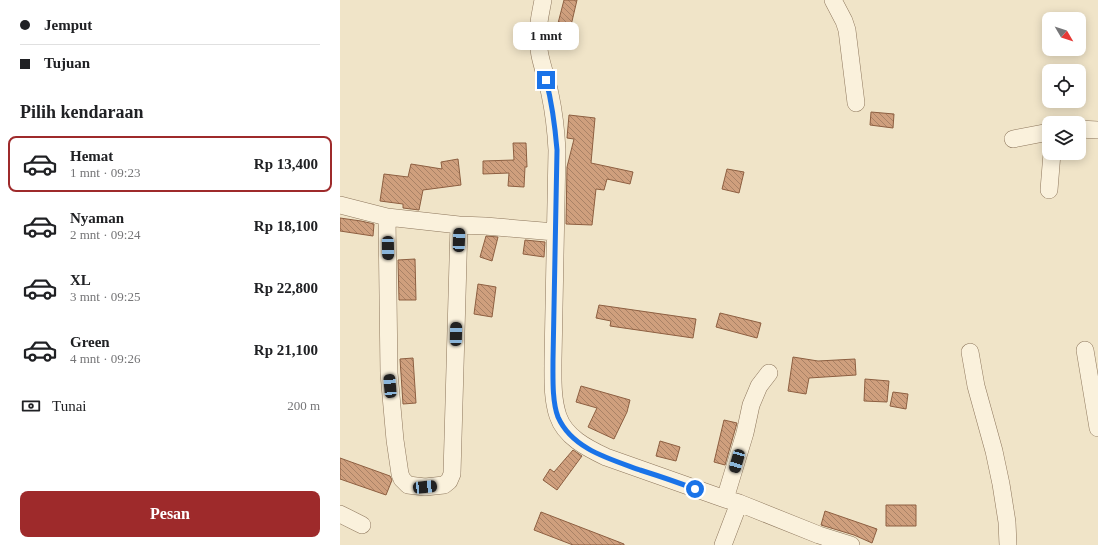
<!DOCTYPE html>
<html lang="id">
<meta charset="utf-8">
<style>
body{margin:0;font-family:Georgia,serif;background:#f6f6f6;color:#202124;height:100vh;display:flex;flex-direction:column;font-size:15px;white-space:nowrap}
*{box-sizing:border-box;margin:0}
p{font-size:13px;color:#757577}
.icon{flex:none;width:22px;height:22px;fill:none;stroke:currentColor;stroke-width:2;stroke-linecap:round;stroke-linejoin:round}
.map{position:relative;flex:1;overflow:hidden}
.side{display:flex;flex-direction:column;background:#fff;width:340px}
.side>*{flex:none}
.guide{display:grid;align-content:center;height:88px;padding:0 20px;background:#fff}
.needle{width:26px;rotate:129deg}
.fabs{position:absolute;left:702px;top:12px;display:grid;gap:8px}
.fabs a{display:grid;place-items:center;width:44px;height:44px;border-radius:8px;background:#fff;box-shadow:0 2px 10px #0003;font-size:20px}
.end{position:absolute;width:18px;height:18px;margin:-9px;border:5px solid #1a73e8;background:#fff;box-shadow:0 0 0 2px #fff}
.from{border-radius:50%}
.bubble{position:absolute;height:28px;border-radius:8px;background:#fff;box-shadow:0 2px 10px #0003;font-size:13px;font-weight:700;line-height:28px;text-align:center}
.car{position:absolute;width:12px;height:24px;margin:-12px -6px;border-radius:5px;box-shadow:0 0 3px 1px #0007;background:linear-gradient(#222 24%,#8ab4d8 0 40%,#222 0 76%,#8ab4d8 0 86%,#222 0)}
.guide b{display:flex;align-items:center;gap:14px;height:38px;font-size:15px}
.guide b+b{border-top:1px solid #e0e0e0}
.guide i{width:10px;height:10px;background:#202124}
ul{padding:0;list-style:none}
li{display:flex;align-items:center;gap:12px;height:56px;margin:0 8px 6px;padding:0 12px;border:2px solid transparent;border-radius:8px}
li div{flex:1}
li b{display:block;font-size:15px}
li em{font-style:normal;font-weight:700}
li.active{border-color:#9e2a2b}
li>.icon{width:36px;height:36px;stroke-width:1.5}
h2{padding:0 20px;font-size:18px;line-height:48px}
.pay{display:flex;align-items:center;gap:10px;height:44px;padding:0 20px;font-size:15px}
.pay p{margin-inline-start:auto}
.primary-button{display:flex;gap:8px;margin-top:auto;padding:8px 20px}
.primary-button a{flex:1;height:46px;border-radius:8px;background:#9e2a2b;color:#fff;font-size:16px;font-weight:700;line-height:46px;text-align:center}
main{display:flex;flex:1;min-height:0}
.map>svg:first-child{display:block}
</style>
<main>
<section class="side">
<div class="guide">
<b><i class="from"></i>Jemput</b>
<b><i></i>Tujuan</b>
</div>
<h2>Pilih kendaraan</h2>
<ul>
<li class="active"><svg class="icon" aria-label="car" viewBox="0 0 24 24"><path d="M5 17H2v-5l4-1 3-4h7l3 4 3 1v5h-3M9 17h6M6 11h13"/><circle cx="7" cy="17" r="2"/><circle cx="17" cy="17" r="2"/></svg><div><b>Hemat</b><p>1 mnt · 09:23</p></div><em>Rp 13,400</em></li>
<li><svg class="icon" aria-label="car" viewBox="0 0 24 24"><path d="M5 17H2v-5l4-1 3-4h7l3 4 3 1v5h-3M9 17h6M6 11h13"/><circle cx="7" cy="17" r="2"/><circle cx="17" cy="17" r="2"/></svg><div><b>Nyaman</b><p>2 mnt · 09:24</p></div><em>Rp 18,100</em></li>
<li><svg class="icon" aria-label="car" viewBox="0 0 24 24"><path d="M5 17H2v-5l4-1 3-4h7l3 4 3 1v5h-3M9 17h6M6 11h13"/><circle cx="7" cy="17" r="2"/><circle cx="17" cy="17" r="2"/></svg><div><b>XL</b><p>3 mnt · 09:25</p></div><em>Rp 22,800</em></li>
<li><svg class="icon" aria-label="car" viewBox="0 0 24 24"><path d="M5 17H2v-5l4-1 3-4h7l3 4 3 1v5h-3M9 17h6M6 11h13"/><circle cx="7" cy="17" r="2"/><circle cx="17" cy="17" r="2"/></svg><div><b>Green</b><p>4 mnt · 09:26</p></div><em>Rp 21,100</em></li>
</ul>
<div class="pay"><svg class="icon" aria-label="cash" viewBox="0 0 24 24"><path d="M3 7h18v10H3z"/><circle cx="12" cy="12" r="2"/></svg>Tunai<p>200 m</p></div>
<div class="primary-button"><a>Pesan</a></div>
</section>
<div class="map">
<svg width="758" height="545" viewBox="0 0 758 545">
<defs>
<pattern id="building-back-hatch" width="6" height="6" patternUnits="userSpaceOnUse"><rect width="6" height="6" fill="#cf9f7d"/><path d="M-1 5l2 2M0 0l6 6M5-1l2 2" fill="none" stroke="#a98266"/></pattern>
</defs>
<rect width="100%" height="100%" fill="#f0e4c8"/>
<path fill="url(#building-back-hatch)" stroke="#8d5f41" d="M 224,0 L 237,0 L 229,34 L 216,31 Z
M 531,112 L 554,114 L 553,128 L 530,125 Z
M 229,115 L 255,118 L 251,163 L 293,172 L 290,184 L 267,179 L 264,190 L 256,189 L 252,225 L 226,224 L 227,167 L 234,139 L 227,138 Z
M 173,143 L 186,143 L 187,167 L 185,167 L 184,187 L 168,186 L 169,173 L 143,174 L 143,161 L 174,160 Z
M 118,159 L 121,185 L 83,190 L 79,210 L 63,208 L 63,204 L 40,201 L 44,174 L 68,177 L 71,164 L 102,169 L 101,162 Z
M 387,169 L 404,172 L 399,193 L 382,189 Z
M 0,218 L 21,221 L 34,224 L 33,236 L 0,231 Z
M 146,236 L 158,237 L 152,261 L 140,257 Z
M 185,240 L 205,242 L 204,257 L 183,254 Z
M 75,259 L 76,300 L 59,300 L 58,260 Z
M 138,284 L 156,287 L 152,317 L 134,314 Z
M 259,305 L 356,319 L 353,338 L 270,326 L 271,321 L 256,318 Z
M 380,313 L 421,323 L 417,338 L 376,327 Z
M 453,357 L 478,361 L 515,359 L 516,375 L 469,378 L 466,394 L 448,391 Z
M 73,358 L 76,403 L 63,404 L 60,359 Z
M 525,379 L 549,381 L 547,402 L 524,401 Z
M 241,386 L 290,400 L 287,412 L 274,439 L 248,427 L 257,408 L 236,402 Z
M 553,392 L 568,394 L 566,409 L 550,406 Z
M 384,420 L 397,423 L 385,465 L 374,462 Z
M 320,441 L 340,447 L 336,461 L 316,456 Z
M 233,450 L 242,456 L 217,490 L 203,480 L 210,469 L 214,472 Z
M 0,458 L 50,476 L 52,480 L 46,495 L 0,479 Z
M 546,505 L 576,505 L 576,526 L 546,526 Z
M 485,511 L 537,529 L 532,543 L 514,535 L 481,525 Z
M 201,512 L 284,544 L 284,545 L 233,545 L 194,530 Z"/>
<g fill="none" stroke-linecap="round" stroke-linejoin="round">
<defs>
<path id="minor" d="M 203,0 C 201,11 198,23 198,34 C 197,55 206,74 210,94 C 214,113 216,131 217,150 L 213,360 C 213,378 212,398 218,416 C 225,437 247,448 266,457 L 385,499 L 399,503 L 383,545
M 493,0 L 504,21 L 507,30 L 516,103
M 739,129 L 758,130
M 673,139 L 709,132
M 709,190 L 712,153
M 0,205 L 47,217 L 119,225 L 145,226 L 215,232
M 47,217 L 49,373 L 55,440 L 60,474 L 62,479 L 68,485 L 85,487 L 104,485 L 109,481 L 112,474 L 119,225
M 745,350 L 758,428
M 630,352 L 636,386 L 654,451 L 661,484 L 667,522 L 668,545
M 385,499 L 405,433 L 411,405 L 419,386 L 429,373
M 399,503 L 479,535 L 511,545
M 0,514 L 22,525"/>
</defs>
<use href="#minor" stroke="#8d765c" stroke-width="18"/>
<use href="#minor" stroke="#faf1dc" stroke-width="17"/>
</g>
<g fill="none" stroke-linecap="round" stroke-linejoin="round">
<path stroke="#1a73e8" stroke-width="5" d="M 206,80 C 212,103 215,126 217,150 L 213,360 C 213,377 212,402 218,417 C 232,449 270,459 300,470 C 319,476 337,482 355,489"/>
</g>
</svg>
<div class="fabs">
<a><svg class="needle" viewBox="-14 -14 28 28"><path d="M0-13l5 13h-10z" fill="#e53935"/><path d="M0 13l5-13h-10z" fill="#757577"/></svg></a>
<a><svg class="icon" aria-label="locate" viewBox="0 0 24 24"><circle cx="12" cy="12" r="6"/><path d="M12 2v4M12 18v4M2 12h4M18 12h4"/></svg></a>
<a><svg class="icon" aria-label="layers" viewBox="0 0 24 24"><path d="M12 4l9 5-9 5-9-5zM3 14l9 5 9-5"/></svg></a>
</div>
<i class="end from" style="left:355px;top:489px"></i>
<i class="end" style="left:206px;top:80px"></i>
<div class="bubble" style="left:173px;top:22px;width:66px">1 mnt</div>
<i class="car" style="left:119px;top:240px;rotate:2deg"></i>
<i class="car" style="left:48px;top:248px;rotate:179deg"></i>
<i class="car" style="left:116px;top:334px;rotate:1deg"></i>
<i class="car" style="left:50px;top:386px;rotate:355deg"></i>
<i class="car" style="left:397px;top:461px;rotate:196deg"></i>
<i class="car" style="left:85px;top:487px;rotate:84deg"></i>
</div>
</main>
